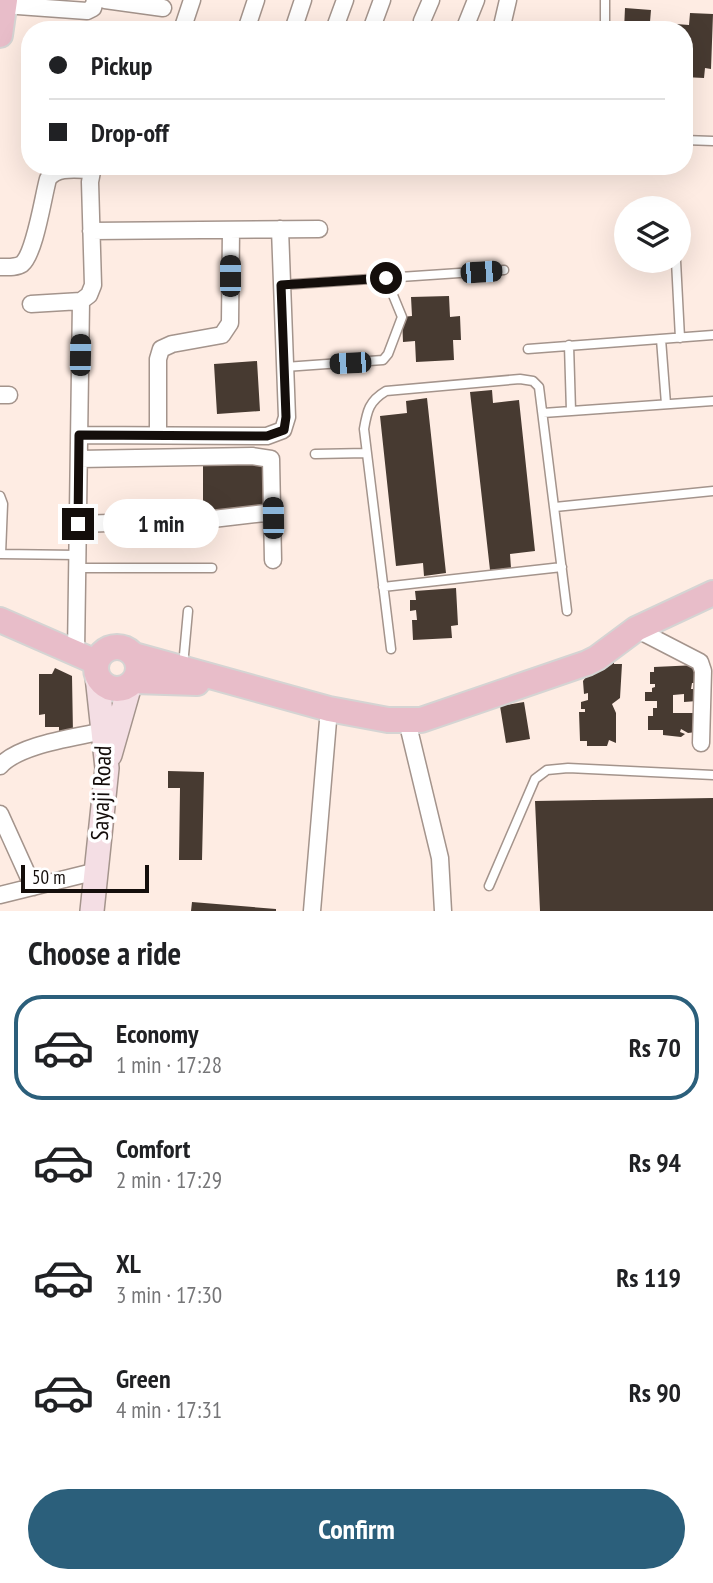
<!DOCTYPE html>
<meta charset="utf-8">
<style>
body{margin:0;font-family:"PT Sans Narrow",sans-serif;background:#f6f6f6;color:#202124;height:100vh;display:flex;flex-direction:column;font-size:26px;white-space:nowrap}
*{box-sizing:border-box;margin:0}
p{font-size:23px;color:#757577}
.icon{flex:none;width:38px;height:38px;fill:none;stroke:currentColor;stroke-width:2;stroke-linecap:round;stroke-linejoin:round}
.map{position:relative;height:911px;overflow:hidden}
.sheet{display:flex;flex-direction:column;background:#fff;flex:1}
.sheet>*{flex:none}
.top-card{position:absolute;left:21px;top:21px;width:672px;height:154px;border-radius:28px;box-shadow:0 7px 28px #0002;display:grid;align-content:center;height:154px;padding:0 28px;background:#fff}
.controls{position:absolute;left:614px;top:196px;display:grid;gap:14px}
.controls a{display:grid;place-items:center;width:77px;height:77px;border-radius:50%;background:#fff;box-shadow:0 7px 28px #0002;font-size:35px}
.scale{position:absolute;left:21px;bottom:18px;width:128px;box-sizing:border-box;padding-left:7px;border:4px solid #140e0b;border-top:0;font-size:19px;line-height:24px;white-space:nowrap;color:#140e0b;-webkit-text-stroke:5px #fff;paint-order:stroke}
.end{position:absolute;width:32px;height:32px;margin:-16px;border:9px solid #140e0b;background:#fff;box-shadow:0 0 0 4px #fff}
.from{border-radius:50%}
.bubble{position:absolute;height:49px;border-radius:24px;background:#fff;box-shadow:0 7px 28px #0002;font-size:23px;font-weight:800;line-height:49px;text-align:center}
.car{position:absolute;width:21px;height:42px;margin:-21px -10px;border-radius:9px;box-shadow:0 0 5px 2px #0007;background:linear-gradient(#222 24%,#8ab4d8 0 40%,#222 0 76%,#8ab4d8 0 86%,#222 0)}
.top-card b{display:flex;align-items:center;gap:24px;height:66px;font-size:26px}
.top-card b+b{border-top:2px solid #e0e0e0}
.top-card i{width:18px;height:18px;background:#202124}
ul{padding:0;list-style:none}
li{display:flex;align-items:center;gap:21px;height:105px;margin:0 14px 10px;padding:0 14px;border:4px solid transparent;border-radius:28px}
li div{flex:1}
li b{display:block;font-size:26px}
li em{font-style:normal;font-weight:800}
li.current{border-color:#2b5f7b}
li>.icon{width:63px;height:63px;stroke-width:1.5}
h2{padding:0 28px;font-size:32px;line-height:84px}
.action{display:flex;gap:14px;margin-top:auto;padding:14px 28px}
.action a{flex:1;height:80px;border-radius:42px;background:#2b5f7b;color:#fff;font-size:28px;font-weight:800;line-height:80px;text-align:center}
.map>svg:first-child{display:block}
</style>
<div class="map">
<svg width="713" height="911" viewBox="0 0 713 911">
<rect width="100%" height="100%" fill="#feece3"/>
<path fill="#473a31" d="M 625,8 L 651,10 L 650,22 L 689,25 L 690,13 L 713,14 L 711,69 L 705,68 L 704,78 L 684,77 L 684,30 L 624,30 Z
M 449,296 L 450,317 L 460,316 L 461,340 L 453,340 L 454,360 L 416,362 L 415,341 L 403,342 L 402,317 L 412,316 L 411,297 Z
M 257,361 L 260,411 L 217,414 L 214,364 Z
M 492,390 L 493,403 L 519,400 L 535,551 L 510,554 L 511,568 L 490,570 L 470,392 Z
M 427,398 L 446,573 L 424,576 L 423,563 L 396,566 L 380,416 L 407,413 L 406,401 Z
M 203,456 L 265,456 L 265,513 L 203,514 Z
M 456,588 L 458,625 L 451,626 L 452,638 L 413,640 L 412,620 L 417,620 L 416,610 L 410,611 L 410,600 L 416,600 L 415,591 Z
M 614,659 L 614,664 L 622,664 L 620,698 L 612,704 L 616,713 L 616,743 L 609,740 L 607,746 L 587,746 L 587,741 L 580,741 L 579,712 L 585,712 L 585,709 L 581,709 L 581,702 L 588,700 L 588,693 L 584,694 L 583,681 L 589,673 Z
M 697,665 L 698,683 L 692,683 L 691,689 L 697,689 L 697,701 L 684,702 L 684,694 L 673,695 L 673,713 L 695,713 L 696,732 L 688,733 L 681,729 L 680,732 L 685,734 L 681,737 L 663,735 L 663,730 L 648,730 L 648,716 L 653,716 L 653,708 L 657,708 L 657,701 L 645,701 L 645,692 L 652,692 L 652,688 L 655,687 L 655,684 L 650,684 L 650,672 L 654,672 L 654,667 Z
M 55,668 L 72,676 L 73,734 L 59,734 L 59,727 L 45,727 L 45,714 L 39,715 L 39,674 L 52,674 Z
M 524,702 L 530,739 L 506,743 L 500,706 Z
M 168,771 L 204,772 L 202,860 L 179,860 L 180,788 L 168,788 Z
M 713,798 L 713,911 L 540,911 L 535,801 Z
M 192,902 L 276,909 L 276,911 L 191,911 Z"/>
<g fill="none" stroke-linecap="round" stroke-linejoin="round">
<defs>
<path id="lane" d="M 605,30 L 605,0
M 684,140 L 713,141
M 676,261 L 680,338
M 281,285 L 504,270
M 661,339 L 666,404
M 569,345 L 571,411
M 528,349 L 713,335
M 285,367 L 383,360 L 388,354 L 402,317 L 386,278
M 543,413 L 713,401
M 315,454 L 367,453
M 0,496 L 3,504 L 1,554
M 555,507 L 713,491
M 0,554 L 78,555
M 78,568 L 212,568
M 383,587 L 562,567
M 391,649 L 364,429 C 367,411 369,401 386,391 L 520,379 L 533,381 L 539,387 L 567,611
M 183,666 L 188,611
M 489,886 L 535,779 L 547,770 L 568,768 L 713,775"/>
<path id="street" d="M 105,0 L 163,8
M 4,5 L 87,11 L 93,8 L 95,0
M 422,21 L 431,0
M 182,30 L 192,0
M 246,30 L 256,0
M 293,30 L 303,0
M 334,30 L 345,0
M 371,30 L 382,0
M 464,30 L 476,0
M 501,30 L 508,0
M 91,231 L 319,229
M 0,267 C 7,267 16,268 22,264 C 35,253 43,197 48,179 C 57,166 77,170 92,170
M 31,304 L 81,301 L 89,295 L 93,285 L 90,182 L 93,166
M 0,395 L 9,395
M 79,435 L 267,436 L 283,430 L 287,417 L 280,229
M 158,435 L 158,359 L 161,349 L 172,344 L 222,335 L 230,323 L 231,230
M 79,459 L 252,456 L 271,459 L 273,560
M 78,524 L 204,520 L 265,513 L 273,518
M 636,629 L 700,662 L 703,671 L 701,743
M 76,653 L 81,301
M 407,721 L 440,858 L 443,911
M 0,766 C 20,744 74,738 103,731
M 0,814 L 33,887
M 0,895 L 97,871
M 312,911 L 329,709"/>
<path id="secondary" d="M 110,755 L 130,685
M 92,911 L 107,768 L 97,676"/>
<path id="primary" d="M 0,35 L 5,0
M 0,620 L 96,662
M96 668a21 21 0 1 1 42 0a21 21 0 1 1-42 0Z
M 134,655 L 329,709 L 388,720 L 421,720 L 587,663 L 597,658 L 636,629 L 713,593
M 134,681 L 197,683"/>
</defs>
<use href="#lane" stroke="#a4948c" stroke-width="11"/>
<use href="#street" stroke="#a4948c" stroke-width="19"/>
<use href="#secondary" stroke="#a4948c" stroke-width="26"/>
<use href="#primary" stroke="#d5d4d3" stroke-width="28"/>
<use href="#lane" stroke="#fff" stroke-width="8"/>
<use href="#street" stroke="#fff" stroke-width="16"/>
<use href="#secondary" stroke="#f4dee4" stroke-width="23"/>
<use href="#primary" stroke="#e8bdc9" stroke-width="24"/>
</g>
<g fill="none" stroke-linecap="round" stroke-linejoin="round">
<path stroke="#140e0b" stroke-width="9" d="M 78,524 L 79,435 L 267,436 L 284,430 L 286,417 L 281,285 L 386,278"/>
</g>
<g text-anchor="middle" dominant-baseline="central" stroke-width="7" stroke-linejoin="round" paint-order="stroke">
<g font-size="24" fill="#140e0b" stroke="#fff">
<text transform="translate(101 793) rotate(-88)">Sayaji Road</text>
</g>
</g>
</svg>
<div class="controls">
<a><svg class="icon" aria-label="layers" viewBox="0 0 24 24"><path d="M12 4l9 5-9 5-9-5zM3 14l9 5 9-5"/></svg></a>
</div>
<div class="scale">50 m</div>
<i class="end from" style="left:386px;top:278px"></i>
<i class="end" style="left:78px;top:524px"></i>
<div class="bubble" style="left:103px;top:499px;width:116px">1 min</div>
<i class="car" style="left:481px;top:272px;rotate:86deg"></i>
<i class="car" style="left:230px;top:276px;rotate:0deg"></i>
<i class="car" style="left:80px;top:355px;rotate:1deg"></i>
<i class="car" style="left:350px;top:363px;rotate:267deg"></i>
<i class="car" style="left:273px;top:518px;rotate:359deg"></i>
<div class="top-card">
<b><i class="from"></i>Pickup</b>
<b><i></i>Drop-off</b>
</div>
</div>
<section class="sheet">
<h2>Choose a ride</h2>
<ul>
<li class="current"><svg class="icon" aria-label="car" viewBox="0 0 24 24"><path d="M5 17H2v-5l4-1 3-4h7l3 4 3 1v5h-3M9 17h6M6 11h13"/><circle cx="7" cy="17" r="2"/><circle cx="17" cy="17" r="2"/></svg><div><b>Economy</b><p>1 min · 17:28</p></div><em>Rs 70</em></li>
<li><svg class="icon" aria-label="car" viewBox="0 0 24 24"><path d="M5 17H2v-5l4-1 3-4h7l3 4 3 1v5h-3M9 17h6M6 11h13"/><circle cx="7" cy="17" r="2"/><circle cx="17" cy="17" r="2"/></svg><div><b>Comfort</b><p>2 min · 17:29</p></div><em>Rs 94</em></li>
<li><svg class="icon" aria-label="car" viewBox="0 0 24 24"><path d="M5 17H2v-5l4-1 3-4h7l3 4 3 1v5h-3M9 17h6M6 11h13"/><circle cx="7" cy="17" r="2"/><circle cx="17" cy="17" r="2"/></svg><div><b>XL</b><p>3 min · 17:30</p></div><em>Rs 119</em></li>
<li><svg class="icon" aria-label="car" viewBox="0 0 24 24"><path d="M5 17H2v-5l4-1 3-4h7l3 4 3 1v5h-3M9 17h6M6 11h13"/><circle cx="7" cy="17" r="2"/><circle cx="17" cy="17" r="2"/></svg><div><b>Green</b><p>4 min · 17:31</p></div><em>Rs 90</em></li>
</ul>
<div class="action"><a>Confirm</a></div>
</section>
